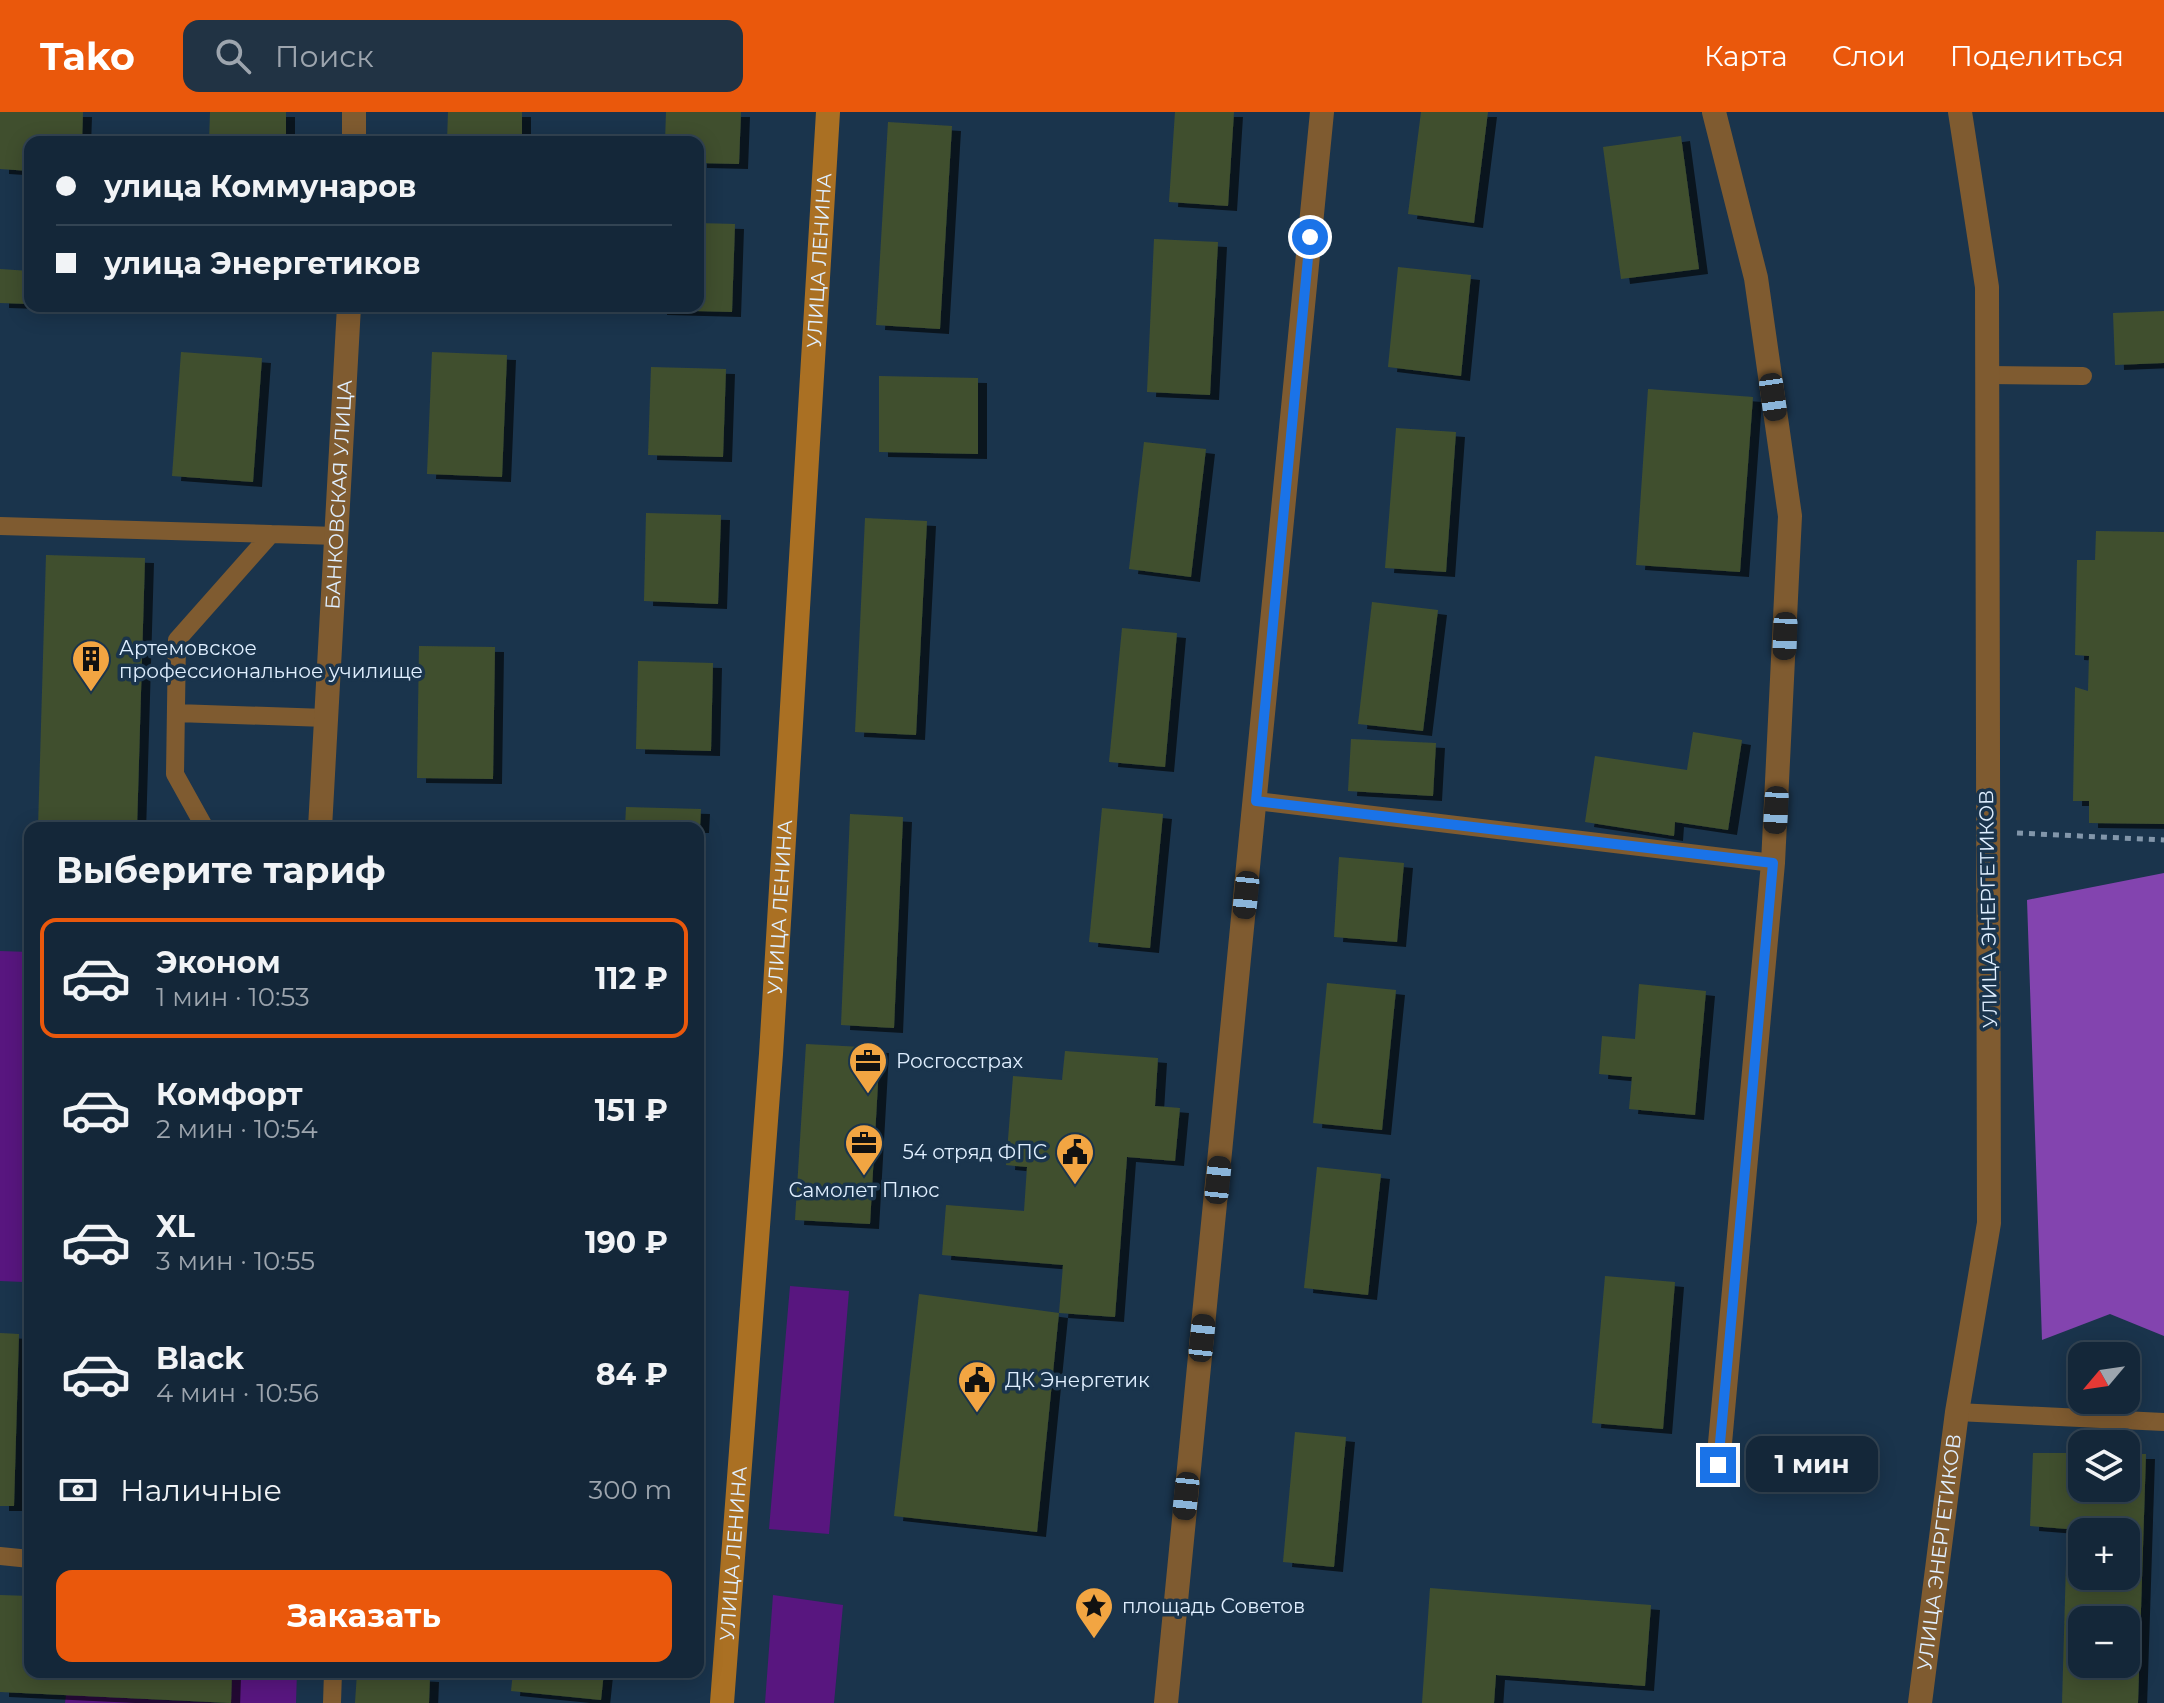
<!DOCTYPE html>
<html lang="ru">
<meta charset="utf-8">
<style>
body{margin:0;font-family:Montserrat,sans-serif;background:#213344;color:#f1f3f6;height:100vh;display:flex;flex-direction:column;font-size:30px;white-space:nowrap}
*{box-sizing:border-box;margin:0}
p{font-size:26px;color:#9da5ae}
.icon{flex:none;width:44px;height:44px;fill:none;stroke:currentColor;stroke-width:2;stroke-linecap:round;stroke-linejoin:round}
.map{position:relative;flex:1;overflow:hidden}
.details{position:absolute;left:24px;top:710px;width:680px;height:856px;display:flex;flex-direction:column;background:#142739;border-radius:16px;box-shadow:0 4px 20px #0003,0 0 0 2px #334453}
.details>*{flex:none}
.hud{position:absolute;left:24px;top:24px;width:680px;height:176px;border-radius:16px;box-shadow:0 4px 20px #0003,0 0 0 2px #334453;display:grid;align-content:center;height:176px;padding:0 32px;background:#142739}
.needle{width:52px;rotate:241deg}
.controls{position:absolute;left:2068px;top:1230px;display:grid;gap:16px}
.controls a{display:grid;place-items:center;width:72px;height:72px;border-radius:16px;background:#142739;box-shadow:0 4px 20px #0003,0 0 0 2px #334453;font-size:40px}
.end{position:absolute;width:36px;height:36px;margin:-18px;border:10px solid #1a73e8;background:#fff;box-shadow:0 0 0 4px #fff}
.from{border-radius:50%}
.bubble{position:absolute;height:56px;border-radius:16px;background:#142739;box-shadow:0 4px 20px #0003,0 0 0 2px #334453;font-size:26px;font-weight:700;line-height:56px;text-align:center}
.car{position:absolute;width:24px;height:48px;margin:-24px -12px;border-radius:10px;box-shadow:0 0 6px 2px #0007;background:linear-gradient(#222 24%,#8ab4d8 0 40%,#222 0 76%,#8ab4d8 0 86%,#222 0)}
.hud b{display:flex;align-items:center;gap:28px;height:76px;font-size:30px}
.hud b+b{border-top:2px solid #334453}
.hud i{width:20px;height:20px;background:#f1f3f6}
ul{padding:0;list-style:none}
li{display:flex;align-items:center;gap:24px;height:120px;margin:0 16px 12px;padding:0 16px;border:4px solid transparent;border-radius:16px}
li div{flex:1}
li b{display:block;font-size:30px}
li em{font-style:normal;font-weight:700}
li.selected{border-color:#ea580c}
li>.icon{width:72px;height:72px;stroke-width:1.5}
h2{padding:0 32px;font-size:36px;line-height:96px}
.pay{display:flex;align-items:center;gap:20px;height:88px;padding:0 32px;font-size:30px}
.pay p{margin-inline-start:auto}
.button{display:flex;gap:16px;margin-top:auto;padding:16px 32px}
.button a{flex:1;height:92px;border-radius:16px;background:#ea580c;color:#fff;font-size:32px;font-weight:700;line-height:92px;text-align:center}
header{display:flex;align-items:center;gap:48px;box-sizing:border-box;height:112px;padding:0 40px;background:#ea580c;color:#fff}
header strong{font-size:38px}
nav{display:flex;gap:44px;margin-inline-start:auto;font-size:28px}
.search{width:560px;height:72px;background:#213344;display:flex;align-items:center;gap:20px;box-sizing:border-box;padding:0 28px;border-radius:16px;color:#9da5ae;font-size:30px}
.map>svg:first-child{display:block}
</style>
<header>
<strong>Tako</strong>
<div class="search"><svg class="icon" aria-label="search" viewBox="0 0 24 24"><circle cx="10" cy="10" r="6"/><path d="M15 15l6 6"/></svg>Поиск</div>
<nav><a>Карта</a><a>Слои</a><a>Поделиться</a></nav>
</header>
<div class="map">
<svg width="2164" height="1591" viewBox="0 0 2164 1591">
<defs>
<filter id="shadow"><feDropShadow dx="9" dy="5" stdDeviation="0" flood-color="#0009"/></filter>
</defs>
<rect width="100%" height="100%" fill="#1a344c"/>
<path fill="#58167f" d="M 0,839 L 30,840 L 30,1162 L 24,1170 L 0,1169 Z
M 790,1174 L 849,1179 L 829,1422 L 769,1417 Z
M 773,1483 L 843,1493 L 834,1591 L 765,1591 Z
M 232,1560 L 297,1560 L 296,1591 L 231,1591 Z
M 66,1583 L 219,1591 L 65,1591 Z"/>
<path fill="#8344af" d="M 2164,761 L 2164,1224 L 2110,1202 L 2042,1228 L 2027,788 Z"/>
<path fill="#404f2f" fill-rule="evenodd" filter="url(#shadow)" d="M 0,0 L 83,0 L 82,30 L 30,30 L 30,59 L 0,57 Z
M 210,0 L 286,0 L 286,30 L 209,30 Z
M 448,0 L 522,0 L 522,30 L 447,30 Z
M 666,0 L 741,0 L 739,52 L 698,51 L 698,30 L 665,30 Z
M 1175,0 L 1234,0 L 1228,94 L 1169,90 Z
M 1421,0 L 1488,0 L 1474,111 L 1408,102 Z
M 888,10 L 952,14 L 940,217 L 876,213 Z
M 1681,24 L 1699,157 L 1621,167 L 1603,35 Z
M 698,111 L 735,112 L 732,200 L 658,198 L 658,194 L 698,194 Z
M 1154,127 L 1218,130 L 1210,283 L 1147,280 Z
M 1398,155 L 1471,163 L 1461,264 L 1388,255 Z
M 0,157 L 30,159 L 30,192 L 0,191 Z
M 2164,199 L 2164,251 L 2115,253 L 2113,201 Z
M 181,240 L 262,246 L 253,370 L 172,364 Z
M 432,240 L 507,243 L 502,365 L 427,362 Z
M 651,255 L 726,257 L 723,345 L 648,343 Z
M 879,264 L 978,266 L 978,342 L 879,340 Z
M 1648,277 L 1753,285 L 1740,460 L 1636,453 Z
M 1396,316 L 1456,320 L 1446,460 L 1385,456 Z
M 1144,330 L 1206,337 L 1191,465 L 1129,457 Z
M 646,401 L 721,403 L 718,492 L 644,489 Z
M 865,406 L 927,409 L 916,623 L 855,620 Z
M 2096,419 L 2164,420 L 2164,712 L 2089,711 L 2089,689 L 2073,689 L 2075,575 L 2088,579 L 2089,544 L 2075,543 L 2077,448 L 2095,448 Z
M 46,443 L 145,446 L 137,716 L 38,716 Z
M 1372,490 L 1438,498 L 1423,619 L 1358,612 Z
M 1122,516 L 1177,521 L 1165,655 L 1109,650 Z
M 419,534 L 495,535 L 493,667 L 417,666 Z
M 638,549 L 713,551 L 711,639 L 636,637 Z
M 1693,620 L 1742,628 L 1728,718 L 1675,710 L 1674,724 L 1585,710 L 1595,644 L 1687,658 Z
M 1351,627 L 1436,631 L 1433,684 L 1348,679 Z
M 626,695 L 701,697 L 700,716 L 625,716 Z
M 1102,696 L 1163,702 L 1150,836 L 1089,830 Z
M 850,702 L 903,705 L 894,916 L 841,913 Z
M 1339,745 L 1404,751 L 1397,830 L 1334,825 Z
M 1327,871 L 1396,878 L 1382,1018 L 1313,1011 Z
M 1639,872 L 1706,879 L 1695,1003 L 1629,997 L 1632,965 L 1599,962 L 1602,924 L 1635,927 Z
M 806,932 L 880,936 L 870,1112 L 795,1108 Z
M 1065,939 L 1158,946 L 1155,994 L 1180,996 L 1175,1049 L 1127,1045 L 1115,1205 L 1059,1201 L 1037,1420 L 894,1404 L 919,1182 L 1059,1201 L 1063,1153 L 942,1143 L 946,1093 L 1024,1099 L 1027,1055 L 1006,1053 L 1013,964 L 1062,968 Z
M 1317,1055 L 1381,1062 L 1368,1183 L 1304,1176 Z
M 1605,1164 L 1675,1170 L 1663,1317 L 1592,1311 Z
M 0,1221 L 19,1222 L 14,1394 L 0,1394 Z
M 1295,1320 L 1346,1325 L 1334,1455 L 1283,1450 Z
M 2033,1341 L 2082,1341 L 2082,1376 L 2126,1376 L 2126,1342 L 2146,1342 L 2138,1591 L 2062,1591 L 2067,1417 L 2030,1414 ZM 2082,1420 L 2126,1420 L 2126,1464 L 2082,1464 ZM 2082,1508 L 2126,1508 L 2126,1552 L 2082,1552 Z
M 1430,1476 L 1651,1493 L 1645,1574 L 1496,1563 L 1494,1591 L 1422,1591 Z
M 0,1483 L 30,1484 L 30,1560 L 232,1560 L 231,1591 L 0,1580 Z
M 513,1560 L 604,1560 L 601,1588 L 511,1579 Z
M 357,1561 L 430,1565 L 429,1591 L 355,1591 Z"/>
<g fill="none" stroke-linecap="round" stroke-linejoin="round">
<path stroke="#8296aa" stroke-width="5" stroke-dasharray="6 6" stroke-linecap="butt" d="M 2017,721 L 2164,728"/>
<path stroke="#7f5b30" stroke-width="18" d="M 1989,263 L 2083,264
M 0,414 L 337,424
M 176,601 L 326,606
M 1256,689 L 1773,751
M 205,716 L 175,662 L 177,528 L 271,422
M 1957,1300 L 2164,1310
M 0,1444 L 30,1447
M 332,1591 L 333,1560"/>
<g stroke="#7f5b30" stroke-width="24">
<path d="M 1714,0 L 1756,166 L 1790,404 L 1773,751 L 1718,1353"/>
<path d="M 354,30 L 354,0"/>
<path id="s1" d="M 320,716 L 349,194"/>
<path d="M 1166,1591 L 1322,0"/>
<path id="s2" d="M 1920,1591 L 1957,1300 L 1989,1111 L 1987,175 L 1960,0"/>
</g>
<path stroke="#aa7023" stroke-width="24" id="s3" d="M 722,1591 L 771,942 L 828,0"/>
</g>
<g fill="none" stroke-linecap="round" stroke-linejoin="round">
<path stroke="#1a73e8" stroke-width="10" d="M 1310,125 L 1256,689 L 1773,751 L 1718,1353"/>
</g>
<defs>
<symbol id="building-pin" viewBox="-11 -11 22 30"><path d="M0 17L-7.5 6A9.5 9.5 0 1 1 7.5 6Z" fill="#f2a542" stroke="#1a344c"/><path d="M-4-6H4V6H1V3H-1V6H-4ZM-2.5-4.3h1.7v1.8h-1.7ZM.8-4.3h1.7v1.8H.8ZM-2.5-1h1.7V.8h-1.7ZM.8-1h1.7V.8H.8Z" fill="#111"/></symbol>
<symbol id="office-pin" viewBox="-11 -11 22 30"><path d="M0 17L-7.5 6A9.5 9.5 0 1 1 7.5 6Z" fill="#f2a542" stroke="#1a344c"/><path d="M-6-3h4V-5.5h4V-3h4V5H-6ZM-1-4.5V-3h2v-1.5ZM-6 0V1H6V0Z" fill="#111"/></symbol>
<symbol id="civic-pin" viewBox="-11 -11 22 30"><path d="M0 17L-7.5 6A9.5 9.5 0 1 1 7.5 6Z" fill="#f2a542" stroke="#1a344c"/><path d="M-.6-6.5H3V-4.5H.6V-3L4-1V1h2V6H-6V1h2V-1L-.6-3ZM-1.2 2.5V6h2.4V2.5Z" fill="#111"/></symbol>
<symbol id="sight-pin" viewBox="-11 -11 22 30"><path d="M0 17L-7.5 6A9.5 9.5 0 1 1 7.5 6Z" fill="#f2a542" stroke="#1a344c"/><path d="M0-6L1.8-2.2L6-1.7L2.9 1.2L3.7 5.4L0 3.3L-3.7 5.4L-2.9 1.2L-6-1.7L-1.8-2.2Z" fill="#111"/></symbol>
</defs>
<g fill-rule="evenodd">
<use href="#building-pin" x="69" y="525" width="44" height="60"/>
<use href="#office-pin" x="846" y="927" width="44" height="60"/>
<use href="#office-pin" x="842" y="1009" width="44" height="60"/>
<use href="#civic-pin" x="1053" y="1018" width="44" height="60"/>
<use href="#civic-pin" x="955" y="1246" width="44" height="60"/>
<use href="#sight-pin" x="1072" y="1472" width="44" height="60"/>
</g>
<g text-anchor="middle" dominant-baseline="central" stroke-width="7" stroke-linejoin="round" paint-order="stroke">
<g font-size="20" fill="#e0efff" stroke="#1a344c">
<text stroke="none"><textPath href="#s3" startOffset="1446">УЛИЦА ЛЕНИНА</textPath></text>
<text stroke="none"><textPath href="#s1" startOffset="334">БАНКОВСКАЯ УЛИЦА</textPath></text>
<text stroke="none"><textPath href="#s3" startOffset="798">УЛИЦА ЛЕНИНА</textPath></text>
<text transform="translate(1988 797) rotate(-91)">УЛИЦА ЭНЕРГЕТИКОВ</text>
<text stroke="none"><textPath href="#s2" startOffset="152">УЛИЦА ЭНЕРГЕТИКОВ</textPath></text>
<text stroke="none"><textPath href="#s3" startOffset="150">УЛИЦА ЛЕНИНА</textPath></text>
</g>
<g font-size="20" fill="#e0efff" stroke="#1a344c" text-anchor="start">
<text x="119" y="536">Артемовское<tspan x="119" dy="23">профессиональное училище</tspan></text>
<text x="896" y="949">Росгосстрах</text>
<text x="1047" y="1040" text-anchor="end">54 отряд ФПС</text>
<text x="864" y="1078" text-anchor="middle">Самолет Плюс</text>
<text x="1005" y="1268">ДК Энергетик</text>
<text x="1122" y="1494">площадь Советов</text>
</g>
</g>
</svg>
<div class="controls">
<a><svg class="needle" viewBox="-14 -14 28 28"><path d="M0-13l5 13h-10z" fill="#e53935"/><path d="M0 13l5-13h-10z" fill="#9da5ae"/></svg></a>
<a><svg class="icon" aria-label="layers" viewBox="0 0 24 24"><path d="M12 4l9 5-9 5-9-5zM3 14l9 5 9-5"/></svg></a>
<a>+</a>
<a>−</a>
</div>
<i class="end from" style="left:1310px;top:125px"></i>
<i class="end" style="left:1718px;top:1353px"></i>
<div class="bubble" style="left:1746px;top:1324px;width:132px">1 мин</div>
<i class="car" style="left:1773px;top:285px;rotate:172deg"></i>
<i class="car" style="left:1785px;top:524px;rotate:182deg"></i>
<i class="car" style="left:1776px;top:698px;rotate:183deg"></i>
<i class="car" style="left:1246px;top:783px;rotate:186deg"></i>
<i class="car" style="left:1218px;top:1068px;rotate:6deg"></i>
<i class="car" style="left:1202px;top:1226px;rotate:6deg"></i>
<i class="car" style="left:1186px;top:1384px;rotate:186deg"></i>
<div class="hud">
<b><i class="from"></i>улица Коммунаров</b>
<b><i></i>улица Энергетиков</b>
</div>
<section class="details">
<h2>Выберите тариф</h2>
<ul>
<li class="selected"><svg class="icon" aria-label="car" viewBox="0 0 24 24"><path d="M5 17H2v-5l4-1 3-4h7l3 4 3 1v5h-3M9 17h6M6 11h13"/><circle cx="7" cy="17" r="2"/><circle cx="17" cy="17" r="2"/></svg><div><b>Эконом</b><p>1 мин · 10:53</p></div><em>112 ₽</em></li>
<li><svg class="icon" aria-label="car" viewBox="0 0 24 24"><path d="M5 17H2v-5l4-1 3-4h7l3 4 3 1v5h-3M9 17h6M6 11h13"/><circle cx="7" cy="17" r="2"/><circle cx="17" cy="17" r="2"/></svg><div><b>Комфорт</b><p>2 мин · 10:54</p></div><em>151 ₽</em></li>
<li><svg class="icon" aria-label="car" viewBox="0 0 24 24"><path d="M5 17H2v-5l4-1 3-4h7l3 4 3 1v5h-3M9 17h6M6 11h13"/><circle cx="7" cy="17" r="2"/><circle cx="17" cy="17" r="2"/></svg><div><b>XL</b><p>3 мин · 10:55</p></div><em>190 ₽</em></li>
<li><svg class="icon" aria-label="car" viewBox="0 0 24 24"><path d="M5 17H2v-5l4-1 3-4h7l3 4 3 1v5h-3M9 17h6M6 11h13"/><circle cx="7" cy="17" r="2"/><circle cx="17" cy="17" r="2"/></svg><div><b>Black</b><p>4 мин · 10:56</p></div><em>84 ₽</em></li>
</ul>
<div class="pay"><svg class="icon" aria-label="cash" viewBox="0 0 24 24"><path d="M3 7h18v10H3z"/><circle cx="12" cy="12" r="2"/></svg>Наличные<p>300 m</p></div>
<div class="button"><a>Заказать</a></div>
</section>
</div>
